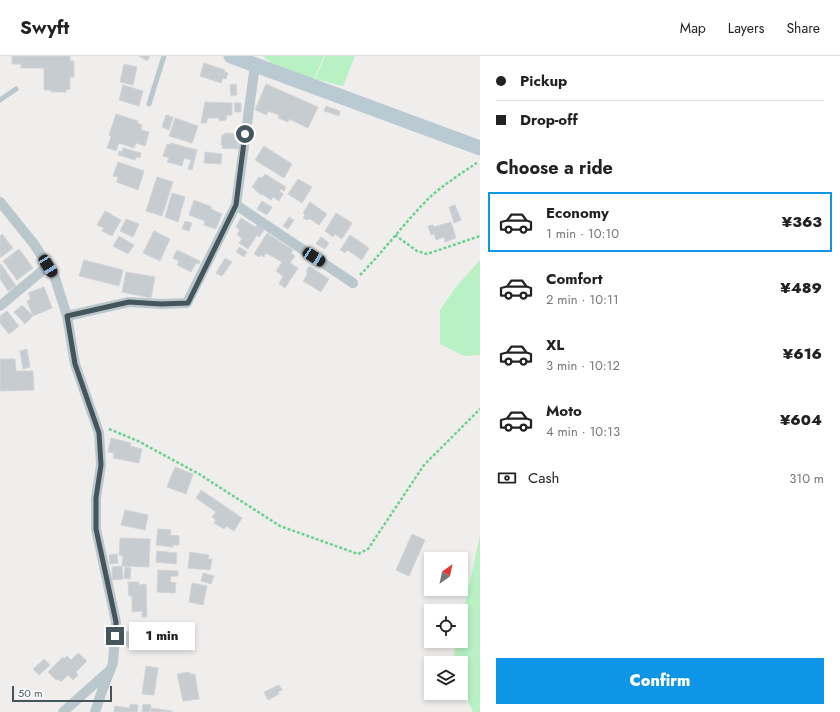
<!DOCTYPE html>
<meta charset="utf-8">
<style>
body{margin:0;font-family:Jost,sans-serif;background:#f2f2f2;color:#222;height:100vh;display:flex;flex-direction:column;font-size:15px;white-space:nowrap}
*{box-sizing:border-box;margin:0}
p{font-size:13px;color:#767676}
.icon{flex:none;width:22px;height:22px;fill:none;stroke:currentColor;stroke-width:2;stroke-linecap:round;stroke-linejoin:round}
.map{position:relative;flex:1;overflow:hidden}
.side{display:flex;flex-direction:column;background:#fff;width:360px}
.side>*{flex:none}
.banner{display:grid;align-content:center;height:88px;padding:0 16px;background:#fff}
.needle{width:26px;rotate:33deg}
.buttons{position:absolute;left:424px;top:496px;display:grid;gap:8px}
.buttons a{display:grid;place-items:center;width:44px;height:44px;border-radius:0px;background:#fff;box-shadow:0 2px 6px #0003;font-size:20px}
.scale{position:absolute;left:12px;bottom:10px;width:100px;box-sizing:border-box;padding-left:4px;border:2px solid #44555c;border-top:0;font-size:11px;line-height:14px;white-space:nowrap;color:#44555c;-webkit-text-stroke:3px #fff;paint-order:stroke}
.end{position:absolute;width:18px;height:18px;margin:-9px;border:5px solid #44555c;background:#fff;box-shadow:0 0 0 2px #fff}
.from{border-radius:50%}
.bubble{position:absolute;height:28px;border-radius:0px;background:#fff;box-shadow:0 2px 6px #0003;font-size:13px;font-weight:800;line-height:28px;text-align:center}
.car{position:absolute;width:12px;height:24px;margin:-12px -6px;border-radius:5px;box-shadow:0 0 3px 1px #0007;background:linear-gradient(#222 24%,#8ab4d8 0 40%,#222 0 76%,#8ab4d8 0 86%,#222 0)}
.banner b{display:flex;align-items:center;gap:14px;height:38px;font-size:15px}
.banner b+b{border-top:1px solid #e0e0e0}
.banner i{width:10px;height:10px;background:#222}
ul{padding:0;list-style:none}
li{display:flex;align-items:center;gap:12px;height:60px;margin:0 8px 6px;padding:0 8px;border:2px solid transparent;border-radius:0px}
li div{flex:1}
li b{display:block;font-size:15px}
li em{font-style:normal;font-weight:800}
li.active{border-color:#0f95e8}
li>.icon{width:36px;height:36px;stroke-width:1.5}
h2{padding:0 16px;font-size:18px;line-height:48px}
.pay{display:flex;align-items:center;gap:10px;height:44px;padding:0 16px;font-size:15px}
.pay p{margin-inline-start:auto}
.action{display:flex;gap:8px;margin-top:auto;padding:8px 16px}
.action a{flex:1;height:46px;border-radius:0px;background:#0f95e8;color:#fff;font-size:16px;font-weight:800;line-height:46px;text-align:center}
header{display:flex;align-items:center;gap:24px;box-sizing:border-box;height:56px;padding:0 20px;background:#fff;border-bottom:1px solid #e0e0e0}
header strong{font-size:19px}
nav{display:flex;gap:22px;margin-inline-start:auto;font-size:14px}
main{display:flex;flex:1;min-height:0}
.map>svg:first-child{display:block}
</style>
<header>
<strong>Swyft</strong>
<nav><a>Map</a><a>Layers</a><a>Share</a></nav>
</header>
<main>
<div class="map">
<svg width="480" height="656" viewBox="0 0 480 656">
<rect width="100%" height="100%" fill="#f0eded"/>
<path fill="#b8f1c4" d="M 263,0 L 324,0 L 314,23 L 277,11 Z
M 325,0 L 355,0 L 343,30 L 315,23 Z
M 480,204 L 480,299 L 464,300 L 440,288 L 440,254 L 456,231 Z
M 480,479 L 480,656 L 473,656 L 461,629 L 461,607 L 452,607 L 457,585 L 461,585 L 461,567 Z"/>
<path fill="#c7ccd0" stroke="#d1d5d9" d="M 12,0 L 70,0 L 70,5 L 74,5 L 74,21 L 70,21 L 70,33 L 66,34 L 66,36 L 51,36 L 51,34 L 44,34 L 44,12 L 21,12 L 21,8 L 12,8 Z
M 139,0 L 150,0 L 147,5 Z
M 204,7 L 225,14 L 224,16 L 228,17 L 226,23 L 223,22 L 221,27 L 200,20 Z
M 124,8 L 137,11 L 133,29 L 120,26 Z
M 236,28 L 237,39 L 231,40 L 230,29 Z
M 266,28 L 318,51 L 308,72 L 289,63 L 288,66 L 278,62 L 279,59 L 268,55 L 267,59 L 255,54 Z
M 123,29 L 143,35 L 139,50 L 119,44 Z
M 205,46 L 232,47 L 232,59 L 227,59 L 226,64 L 220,65 L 219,62 L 208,62 L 206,67 L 201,67 Z
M 234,47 L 241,47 L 241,56 L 235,56 Z
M 326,50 L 340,55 L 339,60 L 324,55 Z
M 116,58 L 138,65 L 137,67 L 142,69 L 141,74 L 149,76 L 145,90 L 136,87 L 134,92 L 119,87 L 116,95 L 107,92 L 111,81 L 109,79 Z
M 166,59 L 173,61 L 169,74 L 162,71 Z
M 175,62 L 198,70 L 192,87 L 169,80 Z
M 225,77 L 239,78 L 238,93 L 222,92 L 223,89 L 221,89 L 222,79 L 224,79 Z
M 171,87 L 197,94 L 192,114 L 188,113 L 191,104 L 184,102 L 182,110 L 167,106 L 169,102 L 163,100 L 167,88 L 170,89 Z
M 264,90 L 292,108 L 284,122 L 255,104 Z
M 123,92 L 141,97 L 140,102 L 136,101 L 135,104 L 118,99 L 119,95 L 122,96 Z
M 205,96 L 222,98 L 221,108 L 204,107 Z
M 118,106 L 144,115 L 138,134 L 117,126 L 118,121 L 113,120 Z
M 265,118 L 286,131 L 284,135 L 281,133 L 279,135 L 283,138 L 279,145 L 273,141 L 271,144 L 262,138 L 261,139 L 252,131 L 259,121 L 262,122 Z
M 157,121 L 173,126 L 162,160 L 146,155 Z
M 298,123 L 312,131 L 302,147 L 288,138 Z
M 172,137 L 185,141 L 178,166 L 165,161 Z
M 194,144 L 212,151 L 211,153 L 222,158 L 216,173 L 204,169 L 205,165 L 189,159 Z
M 262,145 L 272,151 L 267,159 L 257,153 Z
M 310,146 L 327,158 L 319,169 L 310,163 L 307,164 L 303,162 L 305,159 L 303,157 Z
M 455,149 L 461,164 L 454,167 L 449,151 Z
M 105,155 L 121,164 L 112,180 L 102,175 L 104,172 L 97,169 Z
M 336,157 L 352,167 L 342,183 L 335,178 L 333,181 L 325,175 Z
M 289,161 L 294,164 L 288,173 L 283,170 Z
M 241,162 L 255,171 L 257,169 L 264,174 L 259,181 L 257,179 L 248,193 L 239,187 L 242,182 L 237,179 L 240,174 L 236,171 Z
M 126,163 L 139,168 L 133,181 L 120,175 Z
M 185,165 L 192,167 L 189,175 L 182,173 Z
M 451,166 L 456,182 L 445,186 L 444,181 L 436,184 L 434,178 L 431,179 L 428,170 L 433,169 L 434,171 Z
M 154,175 L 170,183 L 160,205 L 143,197 Z
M 267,177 L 293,194 L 291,197 L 295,200 L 290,207 L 298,212 L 285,232 L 279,228 L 283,220 L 276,215 L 282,206 L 266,197 L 264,201 L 260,199 L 259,201 L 254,198 Z
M 2,178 L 13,192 L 0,202 L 0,180 Z
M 350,179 L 369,192 L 362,204 L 347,194 L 345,197 L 340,194 Z
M 119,180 L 134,189 L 128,198 L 113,190 Z
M 321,181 L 329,187 L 325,193 L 316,188 Z
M 239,191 L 247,196 L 244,201 L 236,196 Z
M 19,193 L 33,212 L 17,224 L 3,205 Z
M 177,194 L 200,205 L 199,208 L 196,207 L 191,216 L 177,209 L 179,205 L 173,202 Z
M 225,202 L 232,206 L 222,220 L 216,217 Z
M 84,204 L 123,214 L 119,230 L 79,220 Z
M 1,208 L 16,230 L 8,235 L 0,223 L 0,209 Z
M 309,210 L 329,223 L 321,236 L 303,225 L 308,217 L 306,216 Z
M 126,216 L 155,221 L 151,242 L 122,236 Z
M 44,231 L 52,252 L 33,260 L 27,245 L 31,243 L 28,237 Z
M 22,249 L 33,260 L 25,268 L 14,256 Z
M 7,255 L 19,270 L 9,278 L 0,267 L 0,260 Z
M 27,293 L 30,311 L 23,313 L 20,295 Z
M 0,303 L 15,303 L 16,315 L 33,315 L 34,334 L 0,335 Z
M 111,382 L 131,387 L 130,390 L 142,393 L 139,407 L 113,402 L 114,397 L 108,396 Z
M 175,411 L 193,418 L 186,438 L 167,431 Z
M 201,434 L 242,462 L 234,475 L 226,470 L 224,473 L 214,467 L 216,464 L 212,461 L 216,456 L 196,442 Z
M 125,454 L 148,459 L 145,474 L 121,469 Z
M 158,473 L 171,474 L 170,479 L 179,480 L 179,489 L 173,489 L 173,491 L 156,489 Z
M 412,478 L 425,484 L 409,520 L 396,514 Z
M 120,482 L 150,483 L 149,511 L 122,510 L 123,500 L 119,499 Z
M 157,495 L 177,497 L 176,508 L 156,506 Z
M 190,496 L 209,499 L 208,503 L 212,503 L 210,514 L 188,512 Z
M 117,498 L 118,507 L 110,508 L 109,499 Z
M 122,510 L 123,523 L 112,524 L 112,511 Z
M 125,511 L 131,512 L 130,523 L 124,522 Z
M 158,514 L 178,515 L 178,520 L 171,520 L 170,526 L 176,527 L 175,537 L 157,536 Z
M 203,517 L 214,520 L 211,528 L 201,525 Z
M 128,526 L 139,526 L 139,529 L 146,528 L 147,561 L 142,561 L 142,555 L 132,556 L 132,540 L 129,540 Z
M 192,527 L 207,530 L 203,549 L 189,546 Z
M 125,575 L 148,579 L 146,589 L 141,588 L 140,593 L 122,590 Z
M 78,597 L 87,605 L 76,616 L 78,619 L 73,624 L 68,619 L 61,626 L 58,623 L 56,624 L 48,616 L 63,601 L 64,603 L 67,600 L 71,604 Z
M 44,603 L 50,609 L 39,619 L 33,613 Z
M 146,610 L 158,612 L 154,639 L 142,638 Z
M 189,616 L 190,618 L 195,618 L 199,643 L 183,645 L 177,618 Z
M 279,629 L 282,634 L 278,636 L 279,638 L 268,644 L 264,636 Z
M 130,648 L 138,649 L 137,656 L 114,656 L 115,650 L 130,652 Z
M 143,648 L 151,649 L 150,656 L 142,656 Z
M 151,652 L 172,655 L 172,656 L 151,656 Z"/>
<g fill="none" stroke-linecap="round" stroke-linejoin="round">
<path stroke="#6fd18f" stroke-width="2.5" stroke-dasharray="3 2" stroke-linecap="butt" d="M 395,179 L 417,195 L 427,198 L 480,180
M 360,219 C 384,195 404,167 429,142 C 443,129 462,117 478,106
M 109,373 L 138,385 L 199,418 L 280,470 L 358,498 L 368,493 L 424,409 L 480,353"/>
<path stroke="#bac8cd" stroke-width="5" d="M 0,44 L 16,33
M 149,48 L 164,0"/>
<path stroke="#bac8cd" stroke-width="10" d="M 0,146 L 34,188 L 54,219 L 67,260 L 75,308 L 99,377 L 101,409 L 96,442 L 96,473 L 116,566 L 113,607 L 102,635 L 95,656
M 236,149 L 353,227
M 0,250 L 48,210
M 67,260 L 129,246 L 161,248 L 187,247 L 236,149 L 255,9
M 63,656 L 108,616"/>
<path stroke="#b9cad3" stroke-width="15" d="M 231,0 L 480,92"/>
</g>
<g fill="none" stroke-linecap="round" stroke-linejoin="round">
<path stroke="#44555c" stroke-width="5" d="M 115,580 L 116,566 L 96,473 L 96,442 L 101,409 L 99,377 L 75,308 L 67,260 L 129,246 L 161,248 L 188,247 L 236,149 L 245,78"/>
</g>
</svg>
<div class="buttons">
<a><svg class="needle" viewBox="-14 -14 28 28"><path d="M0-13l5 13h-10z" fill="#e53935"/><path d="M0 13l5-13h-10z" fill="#767676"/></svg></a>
<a><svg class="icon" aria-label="locate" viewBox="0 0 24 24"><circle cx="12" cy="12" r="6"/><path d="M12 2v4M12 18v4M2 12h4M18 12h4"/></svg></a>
<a><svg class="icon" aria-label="layers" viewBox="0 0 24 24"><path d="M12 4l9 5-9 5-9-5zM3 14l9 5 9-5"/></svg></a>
</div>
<div class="scale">50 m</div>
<i class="end from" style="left:245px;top:78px"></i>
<i class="end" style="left:115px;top:580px"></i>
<div class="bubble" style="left:129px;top:566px;width:66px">1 min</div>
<i class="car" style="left:314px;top:201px;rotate:123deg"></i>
<i class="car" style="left:48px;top:210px;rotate:148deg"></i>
</div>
<section class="side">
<div class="banner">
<b><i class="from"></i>Pickup</b>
<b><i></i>Drop-off</b>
</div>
<h2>Choose a ride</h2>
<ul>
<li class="active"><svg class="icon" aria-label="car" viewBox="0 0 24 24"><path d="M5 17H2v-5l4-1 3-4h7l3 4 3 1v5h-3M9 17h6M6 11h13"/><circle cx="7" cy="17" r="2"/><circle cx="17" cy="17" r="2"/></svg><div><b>Economy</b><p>1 min · 10:10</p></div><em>¥363</em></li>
<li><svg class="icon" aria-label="car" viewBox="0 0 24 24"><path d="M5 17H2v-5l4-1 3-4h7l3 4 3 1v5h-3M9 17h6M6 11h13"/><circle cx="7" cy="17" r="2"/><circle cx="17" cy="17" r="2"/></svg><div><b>Comfort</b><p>2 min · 10:11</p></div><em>¥489</em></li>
<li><svg class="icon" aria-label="car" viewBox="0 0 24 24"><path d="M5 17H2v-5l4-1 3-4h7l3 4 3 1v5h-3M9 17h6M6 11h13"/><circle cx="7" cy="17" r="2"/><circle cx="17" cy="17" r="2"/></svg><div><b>XL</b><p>3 min · 10:12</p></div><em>¥616</em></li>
<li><svg class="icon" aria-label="car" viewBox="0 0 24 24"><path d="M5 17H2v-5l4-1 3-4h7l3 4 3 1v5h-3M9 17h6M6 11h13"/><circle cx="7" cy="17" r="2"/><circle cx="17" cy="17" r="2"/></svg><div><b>Moto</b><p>4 min · 10:13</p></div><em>¥604</em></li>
</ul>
<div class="pay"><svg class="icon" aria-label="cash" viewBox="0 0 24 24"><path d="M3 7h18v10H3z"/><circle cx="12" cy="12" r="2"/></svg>Cash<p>310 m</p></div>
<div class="action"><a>Confirm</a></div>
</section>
</main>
